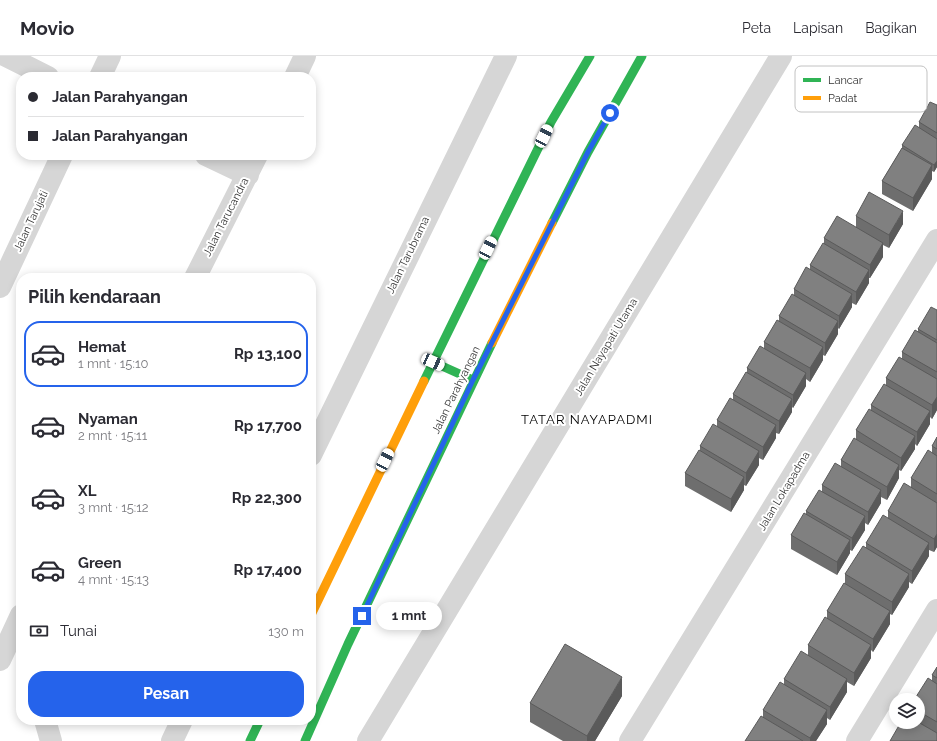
<!DOCTYPE html>
<html lang="id">
<meta charset="utf-8">
<style>
body{margin:0;font-family:Raleway,sans-serif;background:#f7f7f7;color:#2b2b33;height:100vh;display:flex;flex-direction:column;font-size:15px;white-space:nowrap}
*{box-sizing:border-box;margin:0}
p{font-size:13px;color:#7c7c81}
.icon{flex:none;width:22px;height:22px;fill:none;stroke:currentColor;stroke-width:2;stroke-linecap:round;stroke-linejoin:round}
.map{position:relative;flex:1;overflow:hidden}
.side{position:absolute;left:16px;top:217px;width:300px;height:452px;display:flex;flex-direction:column;background:#fff;border-radius:16px;box-shadow:0 2px 10px #0003}
.side>*{flex:none}
.top-card{position:absolute;left:16px;top:16px;width:300px;height:88px;border-radius:16px;box-shadow:0 2px 10px #0003;display:grid;align-content:center;height:88px;padding:0 12px;background:#fff}
.buttons{position:absolute;left:889px;top:637px;display:grid;gap:8px}
.buttons a{display:grid;place-items:center;width:36px;height:36px;border-radius:50%;background:#fff;box-shadow:0 2px 10px #0003;font-size:20px}
.end{position:absolute;width:18px;height:18px;margin:-9px;border:5px solid #2563eb;background:#fff;box-shadow:0 0 0 2px #fff}
.from{border-radius:50%}
.bubble{position:absolute;height:28px;border-radius:14px;background:#fff;box-shadow:0 2px 10px #0003;font-size:13px;font-weight:700;line-height:28px;text-align:center}
.car{position:absolute;width:12px;height:24px;margin:-12px -6px;border-radius:5px;box-shadow:0 0 3px 1px #0007;background:linear-gradient(#fff 24%,#345 0 40%,#fff 0 76%,#345 0 86%,#fff 0)}
.top-card b{display:flex;align-items:center;gap:14px;height:38px;font-size:15px}
.top-card b+b{border-top:1px solid #e1e1e2}
.top-card i{width:10px;height:10px;background:#2b2b33}
ul{padding:0;list-style:none}
li{display:flex;align-items:center;gap:12px;height:66px;margin:0 8px 6px;padding:0 4px;border:2px solid transparent;border-radius:16px}
li div{flex:1}
li b{display:block;font-size:15px}
li em{font-style:normal;font-weight:700}
li.current{border-color:#2563eb}
li>.icon{width:36px;height:36px;stroke-width:1.5}
h2{padding:0 12px;font-size:18px;line-height:48px}
.pay{display:flex;align-items:center;gap:10px;height:44px;padding:0 12px;font-size:15px}
.pay p{margin-inline-start:auto}
.primary-button{display:flex;gap:8px;margin-top:auto;padding:8px 12px}
.primary-button a{flex:1;height:46px;border-radius:16px;background:#2563eb;color:#fff;font-size:16px;font-weight:700;line-height:46px;text-align:center}
header{display:flex;align-items:center;gap:24px;box-sizing:border-box;height:56px;padding:0 20px;background:#fff;border-bottom:1px solid #e1e1e2}
header strong{font-size:19px}
nav{display:flex;gap:22px;margin-inline-start:auto;font-size:14px}
.map>svg:first-child{display:block}
</style>
<header>
<strong>Movio</strong>
<nav><a>Peta</a><a>Lapisan</a><a>Bagikan</a></nav>
</header>
<div class="map">
<svg width="937" height="685" viewBox="0 0 937 685">
<rect width="100%" height="100%" fill="#fff"/>
<g fill="none" stroke-linecap="round" stroke-linejoin="round">
<path stroke="#d6d6d6" stroke-width="22" d="M 6,0 L 48,21
M 100,21 L 110,0
M 295,21 L 305,0
M 206,99 L 248,119
M 195,222 L 257,99
M 0,231 L 62,99
M 311,399 L 506,0
M 0,604 L 21,559
M 45,664 L 51,685
M 172,685 L 182,664
M 368,685 L 781,0
M 630,685 L 937,184
M 857,685 L 937,554"/>
<path stroke="#30b455" stroke-width="9" d="M 552,167 L 588,96 L 642,0
M 433,306 L 473,324
M 424,325 L 551,66 L 590,0
M 250,685 L 260,664
M 305,685 L 348,588 L 492,287"/>
<path stroke="#ff9f0a" stroke-width="9" d="M 492,287 L 552,167
M 311,559 L 424,325"/>
</g>
<path fill="#6e6e6e" d="M 937,49 L 937,111 L 934,116 L 932,115 L 932,123 L 913,155 L 882,138 L 882,125 L 902,92 L 902,89 L 919,71 L 919,66 Z
M 856,160 L 903,168 L 889,192 L 883,189 L 883,201 L 870,222 L 869,222 L 869,227 L 856,249 L 852,247 L 852,251 L 839,273 L 838,272 L 838,278 L 825,300 L 823,299 L 823,304 L 810,326 L 806,323 L 806,330 L 793,352 L 792,351 L 792,356 L 779,378 L 776,377 L 776,382 L 763,404 L 759,402 L 759,409 L 746,430 L 744,429 L 744,434 L 731,456 L 685,430 L 685,417 L 700,395 L 700,390 L 717,371 L 717,364 L 733,344 L 733,338 L 747,317 L 747,312 L 764,292 L 764,286 L 779,264 L 779,260 L 794,239 L 794,233 L 810,213 L 810,209 L 824,188 L 824,182 L 856,171 Z
M 937,254 L 937,354 L 932,363 L 930,361 L 930,368 L 917,390 L 915,388 L 915,393 L 901,415 L 899,414 L 899,422 L 887,444 L 881,441 L 881,447 L 868,469 L 865,467 L 865,474 L 852,495 L 850,494 L 850,497 L 837,519 L 791,493 L 791,479 L 806,459 L 806,455 L 822,435 L 822,429 L 841,410 L 841,404 L 856,384 L 856,374 L 871,354 L 871,349 L 886,329 L 886,322 L 902,302 L 902,296 L 918,276 L 918,273 Z
M 937,381 L 937,491 L 934,496 L 929,494 L 929,500 L 912,528 L 909,526 L 909,531 L 892,559 L 890,558 L 890,568 L 873,596 L 871,594 L 871,602 L 854,630 L 847,626 L 847,636 L 830,664 L 827,662 L 827,668 L 816,685 L 745,685 L 763,661 L 763,654 L 784,628 L 784,623 L 808,599 L 808,589 L 827,563 L 827,555 L 845,528 L 845,518 L 866,492 L 866,487 L 888,462 L 888,455 L 911,431 L 911,422 L 932,397 L 932,390 Z
M 937,611 L 937,685 L 918,666 L 918,644 L 932,625 L 932,619 Z
M 622,640 L 595,685 L 563,685 L 530,666 L 530,647 Z"/>
<path fill="#5a5a5a" d="M 937,105 L 937,111 L 934,116 L 934,109 Z
M 932,109 L 932,123 L 913,155 L 913,142 Z
M 903,155 L 903,168 L 889,192 L 889,179 Z
M 883,187 L 883,201 L 870,222 L 870,209 Z
M 869,214 L 869,227 L 856,249 L 856,236 Z
M 852,238 L 852,251 L 839,273 L 839,260 Z
M 838,265 L 838,278 L 825,300 L 825,287 Z
M 823,291 L 823,304 L 810,326 L 810,312 Z
M 806,317 L 806,330 L 793,352 L 793,339 Z
M 937,341 L 937,354 L 932,363 L 932,349 Z
M 792,343 L 792,356 L 779,378 L 779,365 Z
M 930,355 L 930,368 L 917,390 L 917,376 Z
M 776,369 L 776,382 L 763,404 L 763,391 Z
M 915,380 L 915,393 L 901,415 L 901,402 Z
M 759,395 L 759,409 L 746,430 L 746,417 Z
M 899,409 L 899,422 L 887,444 L 887,431 Z
M 744,421 L 744,434 L 731,456 L 731,443 Z
M 881,434 L 881,447 L 868,469 L 868,456 Z
M 865,460 L 865,474 L 852,495 L 852,482 Z
M 937,478 L 937,491 L 934,496 L 934,483 Z
M 850,484 L 850,497 L 837,519 L 837,506 Z
M 929,487 L 929,500 L 912,528 L 912,515 Z
M 909,518 L 909,531 L 892,559 L 892,546 Z
M 890,555 L 890,568 L 873,596 L 873,583 Z
M 871,589 L 871,602 L 854,630 L 854,617 Z
M 622,621 L 622,640 L 595,685 L 587,685 L 587,680 Z
M 847,623 L 847,636 L 830,664 L 830,651 Z
M 827,654 L 827,668 L 816,685 L 810,685 L 810,682 Z"/>
<path fill="#808080" stroke="#5a5a5a" d="M 930,46 L 937,49 L 937,77 L 919,66 Z
M 915,69 L 937,83 L 937,105 L 934,109 L 902,89 Z
M 902,92 L 932,109 L 913,142 L 882,125 Z
M 869,136 L 903,155 L 889,179 L 856,160 Z
M 837,160 L 883,187 L 870,209 L 824,182 Z
M 823,187 L 869,214 L 856,236 L 810,209 Z
M 806,211 L 852,238 L 839,260 L 794,233 Z
M 792,238 L 838,265 L 825,287 L 779,260 Z
M 931,251 L 937,254 L 937,284 L 918,273 Z
M 777,264 L 823,291 L 810,312 L 764,286 Z
M 915,274 L 937,287 L 937,316 L 902,296 Z
M 760,290 L 806,317 L 793,339 L 747,312 Z
M 899,301 L 937,323 L 937,341 L 932,349 L 886,322 Z
M 746,316 L 792,343 L 779,365 L 733,338 Z
M 884,328 L 930,355 L 917,376 L 871,349 Z
M 730,342 L 776,369 L 763,391 L 717,364 Z
M 869,353 L 915,380 L 901,402 L 856,374 Z
M 713,368 L 759,395 L 746,417 L 700,390 Z
M 937,381 L 937,393 L 932,390 Z
M 854,382 L 899,409 L 887,431 L 841,404 Z
M 699,394 L 744,421 L 731,443 L 685,417 Z
M 928,394 L 937,400 L 937,438 L 911,422 Z
M 835,407 L 881,434 L 868,456 L 822,429 Z
M 904,427 L 937,447 L 937,478 L 934,483 L 888,455 Z
M 819,434 L 865,460 L 852,482 L 806,455 Z
M 804,457 L 850,484 L 837,506 L 791,479 Z
M 883,459 L 929,487 L 912,515 L 866,487 Z
M 863,490 L 909,518 L 892,546 L 845,518 Z
M 844,527 L 890,555 L 873,583 L 827,555 Z
M 825,561 L 871,589 L 854,617 L 808,589 Z
M 565,588 L 622,621 L 587,680 L 530,647 Z
M 801,595 L 847,623 L 830,651 L 784,623 Z
M 937,611 L 937,622 L 932,619 Z
M 928,622 L 937,628 L 937,666 L 918,655 L 918,644 L 914,644 Z
M 780,626 L 827,654 L 810,682 L 763,654 Z
M 761,660 L 803,685 L 745,685 Z
M 901,666 L 918,666 L 937,677 L 937,685 L 890,685 Z"/>
<g fill="none" stroke-linecap="round" stroke-linejoin="round">
<path stroke="#2563eb" stroke-width="5" d="M 362,560 L 473,324 L 588,96 L 610,57"/>
</g>
<g text-anchor="middle" dominant-baseline="central" stroke-width="4" stroke-linejoin="round" paint-order="stroke">
<g font-size="11" fill="#323232" stroke="#fff">
<text transform="translate(226 161) rotate(-63)">Jalan Tarucandra</text>
<text transform="translate(31 165) rotate(-65)">Jalan Tarujati</text>
<text transform="translate(408 199) rotate(-64)">Jalan Tarubrama</text>
<text transform="translate(606 291) rotate(-59)">Jalan Nayapati Utama</text>
<text transform="translate(456 334) rotate(-64)">Jalan Parahyangan</text>
<text transform="translate(784 435) rotate(-59)">Jalan Lokapadma</text>
</g>
<g font-size="13" letter-spacing="1" fill="#000" stroke="#fff">
<text x="587" y="363">TATAR NAYAPADMI</text>
</g>
</g>
<rect x="795" y="10" width="132" height="46" rx="6" fill="#fff" stroke="#c2c2c2" stroke-width="1"/>
<rect x="803" y="22" width="18" height="4" fill="#30b455"/>
<rect x="803" y="40" width="18" height="4" fill="#ff9f0a"/>
<g font-size="11" fill="#323232">
<text x="828" y="28">Lancar</text>
<text x="828" y="46">Padat</text>
</g>
</svg>
<div class="buttons">
<a><svg class="icon" aria-label="layers" viewBox="0 0 24 24"><path d="M12 4l9 5-9 5-9-5zM3 14l9 5 9-5"/></svg></a>
</div>
<i class="end from" style="left:610px;top:57px"></i>
<i class="end" style="left:362px;top:560px"></i>
<div class="bubble" style="left:376px;top:546px;width:66px">1 mnt</div>
<i class="car" style="left:544px;top:80px;rotate:26deg"></i>
<i class="car" style="left:488px;top:192px;rotate:26deg"></i>
<i class="car" style="left:433px;top:306px;rotate:114deg"></i>
<i class="car" style="left:385px;top:404px;rotate:26deg"></i>
<div class="top-card">
<b><i class="from"></i>Jalan Parahyangan</b>
<b><i></i>Jalan Parahyangan</b>
</div>
<section class="side">
<h2>Pilih kendaraan</h2>
<ul>
<li class="current"><svg class="icon" aria-label="car" viewBox="0 0 24 24"><path d="M5 17H2v-5l4-1 3-4h7l3 4 3 1v5h-3M9 17h6M6 11h13"/><circle cx="7" cy="17" r="2"/><circle cx="17" cy="17" r="2"/></svg><div><b>Hemat</b><p>1 mnt · 15:10</p></div><em>Rp 13,100</em></li>
<li><svg class="icon" aria-label="car" viewBox="0 0 24 24"><path d="M5 17H2v-5l4-1 3-4h7l3 4 3 1v5h-3M9 17h6M6 11h13"/><circle cx="7" cy="17" r="2"/><circle cx="17" cy="17" r="2"/></svg><div><b>Nyaman</b><p>2 mnt · 15:11</p></div><em>Rp 17,700</em></li>
<li><svg class="icon" aria-label="car" viewBox="0 0 24 24"><path d="M5 17H2v-5l4-1 3-4h7l3 4 3 1v5h-3M9 17h6M6 11h13"/><circle cx="7" cy="17" r="2"/><circle cx="17" cy="17" r="2"/></svg><div><b>XL</b><p>3 mnt · 15:12</p></div><em>Rp 22,300</em></li>
<li><svg class="icon" aria-label="car" viewBox="0 0 24 24"><path d="M5 17H2v-5l4-1 3-4h7l3 4 3 1v5h-3M9 17h6M6 11h13"/><circle cx="7" cy="17" r="2"/><circle cx="17" cy="17" r="2"/></svg><div><b>Green</b><p>4 mnt · 15:13</p></div><em>Rp 17,400</em></li>
</ul>
<div class="pay"><svg class="icon" aria-label="cash" viewBox="0 0 24 24"><path d="M3 7h18v10H3z"/><circle cx="12" cy="12" r="2"/></svg>Tunai<p>130 m</p></div>
<div class="primary-button"><a>Pesan</a></div>
</section>
</div>
